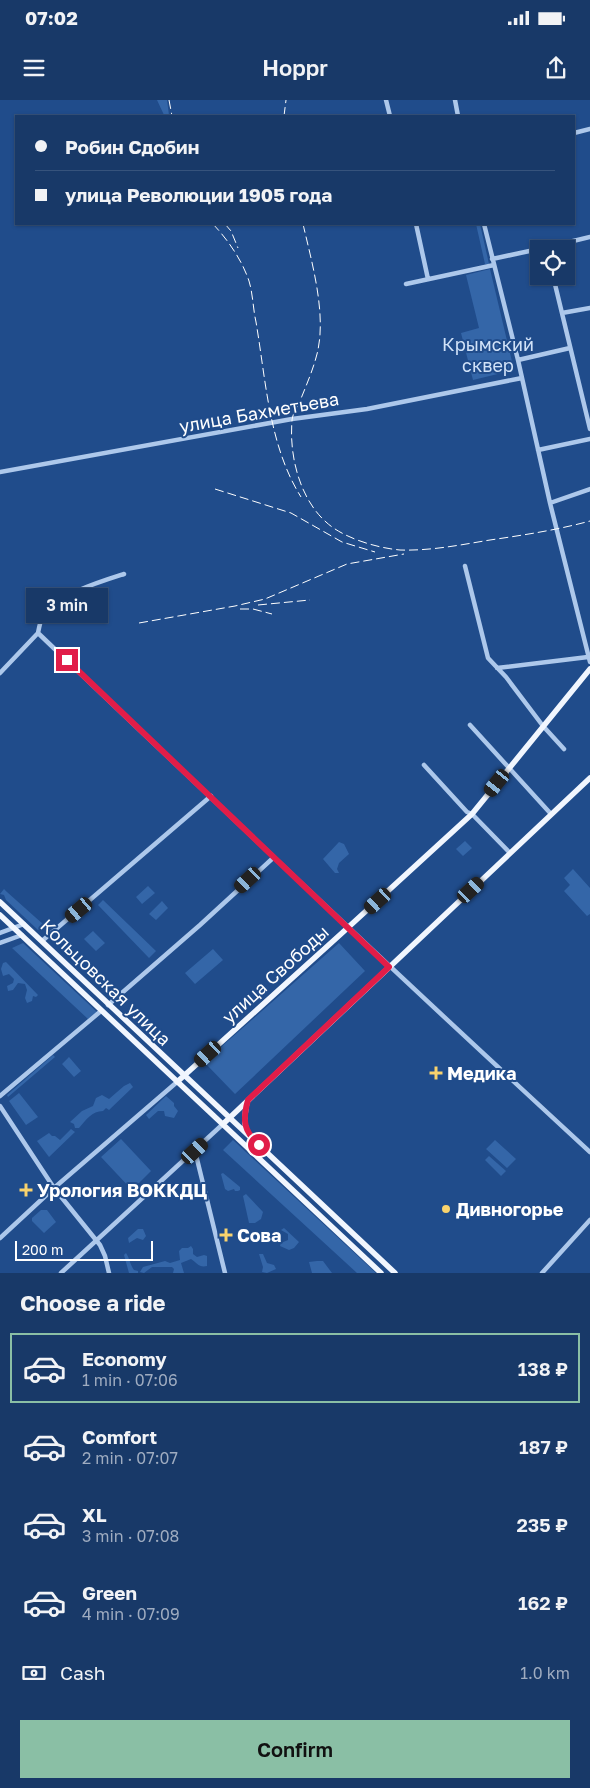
<!DOCTYPE html>
<meta charset="utf-8">
<style>
body{margin:0;font-family:"Golos Text",sans-serif;background:#254471;color:#f1f3f6;height:100vh;display:flex;flex-direction:column;font-size:19px;white-space:nowrap}
*{box-sizing:border-box;margin:0}
p{font-size:16px;color:#9facc0}
.icon{flex:none;width:28px;height:28px;fill:none;stroke:currentColor;stroke-width:2;stroke-linecap:round;stroke-linejoin:round}
.map{position:relative;height:1173px;overflow:hidden}
.drawer{display:flex;flex-direction:column;background:#183968;flex:1}
.drawer>*{flex:none}
.guide{position:absolute;left:15px;top:15px;width:560px;height:110px;border-radius:0px;box-shadow:0 1px 4px #0004,0 0 0 1px #36537c;display:grid;align-content:center;height:110px;padding:0 20px;background:#183968}
.controls{position:absolute;left:530px;top:140px;display:grid;gap:10px}
.controls a{display:grid;place-items:center;width:45px;height:45px;border-radius:0px;background:#183968;box-shadow:0 1px 4px #0004,0 0 0 1px #36537c;font-size:25px}
.scale{position:absolute;left:15px;bottom:12px;width:138px;box-sizing:border-box;padding-left:5px;border:2px solid #fff;border-top:0;font-size:14px;line-height:18px;white-space:nowrap;color:#fff;-webkit-text-stroke:4px #204c8b;paint-order:stroke}
.end{position:absolute;width:22px;height:22px;margin:-11px;border:6px solid #e11d48;background:#fff;box-shadow:0 0 0 2px #fff}
.from{border-radius:50%}
.bubble{position:absolute;height:35px;border-radius:0px;background:#183968;box-shadow:0 1px 4px #0004,0 0 0 1px #36537c;font-size:16px;font-weight:600;line-height:35px;text-align:center}
.car{position:absolute;width:15px;height:30px;margin:-15px -8px;border-radius:6px;box-shadow:0 0 4px 1px #0007;background:linear-gradient(#222 24%,#8ab4d8 0 40%,#222 0 76%,#8ab4d8 0 86%,#222 0)}
.guide b{display:flex;align-items:center;gap:18px;height:48px;font-size:19px}
.guide b+b{border-top:1px solid #36537c}
.guide i{width:12px;height:12px;background:#f1f3f6}
ul{padding:0;list-style:none}
li{display:flex;align-items:center;gap:15px;height:70px;margin:0 10px 8px;padding:0 10px;border:2px solid transparent;border-radius:0px}
li div{flex:1}
li b{display:block;font-size:19px}
li em{font-style:normal;font-weight:600}
li.current{border-color:#8abfa5}
li>.icon{width:45px;height:45px;stroke-width:1.5}
h2{padding:0 20px;font-size:22px;line-height:60px}
.pay{display:flex;align-items:center;gap:12px;height:55px;padding:0 20px;font-size:19px}
.pay p{margin-inline-start:auto}
.button{display:flex;gap:10px;margin-top:auto;padding:10px 20px}
.button a{flex:1;height:58px;border-radius:0px;background:#8abfa5;color:#111;font-size:20px;font-weight:600;line-height:58px;text-align:center}
.status{display:flex;justify-content:space-between;align-items:center;height:35px;padding:0 25px;background:#183968;direction:ltr}
.status svg{height:14px;fill:currentColor}
header{display:flex;justify-content:space-between;align-items:center;height:65px;padding:0 20px;background:#183968;font-size:22px;font-weight:600}
.map>svg:first-child{display:block}
</style>
<div class="status"><b>07:02</b><svg viewBox="0 0 49 12"><path d="M0 12V9h3v3zM5 12V6h3v6zM10 12V3h3v9zM15 12V0h3v12zM26 1h20v11H26zM47 4h2v5h-2z"/></svg></div>
<header><svg class="icon" aria-label="menu" viewBox="0 0 24 24"><path d="M4 6h16M4 12h16M4 18h16"/></svg>Hoppr<svg class="icon" aria-label="share" viewBox="0 0 24 24"><path d="M12 15V3M7 8l5-5 5 5M5 13v7h14v-7"/></svg></header>
<div class="map">
<svg width="590" height="1173" viewBox="0 0 590 1173">
<rect width="100%" height="100%" fill="#204c8b"/>
<path fill="#3466a8" d="M 157,0 L 167,0 L 169,15 L 164,15 Z
M 476,124 L 480,124 L 489,164 L 485,164 Z
M 490,169 L 514,270 L 473,280 L 461,233 L 479,228 L 466,175 Z
M 465,741 L 472,748 L 463,756 L 456,749 Z
M 339,742 L 344,744 L 349,754 L 339,763 L 337,769 L 339,773 L 335,773 L 323,759 Z
M 573,769 L 590,788 L 590,814 L 587,816 L 564,791 L 570,785 L 564,778 Z
M 148,786 L 155,793 L 142,804 L 136,797 Z
M 4,789 L 7,792 L 44,825 L 38,830 L 6,800 L 4,795 L 0,794 Z
M 103,800 L 156,851 L 149,858 L 98,805 Z
M 162,801 L 168,808 L 156,820 L 149,814 Z
M 93,831 L 105,843 L 96,851 L 84,839 Z
M 23,843 L 97,912 L 88,919 L 12,848 Z
M 339,843 L 365,871 L 235,994 L 204,962 Z
M 213,849 L 223,860 L 195,884 L 185,873 Z
M 6,862 L 38,895 L 36,897 L 33,896 L 32,901 L 27,903 L 25,898 L 27,890 L 25,884 L 18,883 L 13,890 L 8,891 L 7,886 L 13,883 L 14,879 L 9,874 L 3,876 L 1,869 L 3,863 Z
M 53,955 L 55,957 L 8,997 L 7,995 Z
M 69,957 L 81,971 L 74,977 L 62,964 Z
M 130,983 L 133,987 L 109,1010 L 106,1008 L 103,1011 C 92,1011 86,1020 79,1028 L 75,1028 L 74,1024 L 70,1022 L 82,1011 L 93,1006 L 96,998 L 102,995 L 109,999 L 124,986 Z
M 19,993 L 38,1017 L 26,1025 L 9,1001 Z
M 166,996 L 174,1003 L 174,1006 L 178,1011 L 174,1018 L 165,1016 L 164,1011 L 158,1011 L 149,1019 L 146,1015 Z
M 71,1029 L 75,1032 L 49,1057 L 37,1041 L 49,1033 L 52,1036 L 55,1036 L 60,1040 Z
M 121,1039 L 151,1071 L 132,1090 L 101,1057 Z
M 233,1040 L 376,1173 L 357,1173 L 223,1050 Z
M 495,1040 L 516,1059 L 507,1068 L 486,1049 Z
M 489,1056 L 506,1071 L 501,1076 L 485,1060 Z
M 223,1073 L 240,1087 L 240,1090 L 238,1091 L 235,1091 L 234,1089 L 228,1091 L 225,1089 L 221,1074 Z
M 246,1094 L 263,1112 L 261,1119 L 255,1123 L 249,1123 L 243,1096 Z
M 41,1110 L 47,1110 L 56,1122 L 44,1133 L 32,1121 L 32,1118 Z
M 284,1128 L 299,1142 L 294,1148 L 289,1150 L 280,1146 L 281,1143 L 288,1140 L 288,1134 L 281,1130 Z
M 138,1129 L 143,1129 L 146,1136 L 143,1140 L 137,1138 L 129,1143 L 128,1138 Z
M 191,1146 L 193,1149 L 193,1154 L 197,1157 L 204,1155 L 207,1156 L 207,1166 C 199,1168 197,1163 191,1159 L 181,1163 L 184,1173 L 173,1173 L 174,1169 L 172,1167 L 152,1167 L 144,1173 L 140,1172 L 143,1167 L 165,1161 L 170,1163 L 180,1160 L 179,1151 L 182,1148 L 188,1148 Z
M 126,1153 C 130,1159 130,1165 134,1170 L 138,1171 L 138,1173 L 129,1173 L 124,1155 Z
M 259,1154 L 263,1154 L 267,1163 L 274,1165 L 276,1169 L 267,1173 L 262,1172 L 263,1167 Z
M 317,1161 L 323,1161 L 332,1173 L 312,1173 L 309,1162 Z"/>
<g fill="none" stroke-linecap="round" stroke-linejoin="round">
<path stroke="#adc8eb" stroke-width="4.5" d="M 386,0 L 390,16
M 455,0 L 458,16
M 574,33 L 590,29
M 416,124 L 428,179
M 484,124 L 518,260 L 550,403 L 590,562
M 540,149 L 590,137
M 492,159 L 539,149
M 553,176 L 590,329
M 406,184 L 494,165
M 562,213 L 590,208
M 518,260 L 570,248
M 538,350 L 590,339
M 0,372 L 292,319 L 367,309 L 522,278
M 550,403 L 590,389
M 465,466 L 488,558 L 506,577 L 543,626 L 564,649
M 38,533 C 221,708 404,881 590,1052
M 38,533 C 39,528 40,522 42,518 C 52,496 102,481 124,474
M 497,568 L 588,557
M 0,573 L 38,533
M 470,625 L 551,714
M 424,665 L 467,712 L 472,714 L 510,753
M 0,833 L 24,824
M 42,841 L 211,696
M 0,843 L 22,835
M 108,905 L 200,825 L 273,758
M 0,996 L 101,911
M 0,1006 L 54,1088 L 100,1145 L 105,1156 L 109,1173
M 195,1051 L 225,1173
M 0,1138 L 54,1088 L 177,982
M 61,1173 L 223,1024
M 542,1173 L 590,1120"/>
<path stroke="#f1f6fe" stroke-width="5.5" d="M 0,802 L 395,1173
M 0,815 L 381,1173
M 177,982 L 342,833 L 472,714 L 590,569
M 247,1002 C 245,1013 243,1024 248,1034
M 223,1024 L 590,678"/>
<path stroke="#fff" stroke-width="1" stroke-dasharray="9 4" stroke-linecap="butt" d="M 169,0 L 172,16
M 284,16 L 286,0
M 213,124 C 228,140 242,160 249,181 C 253,194 253,209 256,222 C 266,281 269,346 301,397
M 225,124 L 231,131 L 238,148
M 303,124 C 312,163 327,215 317,254 C 313,270 306,286 300,301 C 297,307 292,315 292,321 C 289,356 300,399 326,422 C 343,438 377,448 400,450 C 430,451 460,445 490,440 C 524,435 557,430 590,421
M 215,389 L 291,413 L 342,442 L 375,452
M 258,505 L 310,500
M 240,509 L 253,509 L 272,514
M 139,523 L 235,506 L 265,499 L 347,464 L 404,454"/>
</g>
<g fill="none" stroke-linecap="round" stroke-linejoin="round">
<path stroke="#e11d48" stroke-width="6" d="M 67,560 L 389,867 L 248,1000 C 242,1021 244,1031 259,1045"/>
</g>
<g fill="#f9d36d" stroke="#204c8b" stroke-width="2">
<path d="M433.5 965.5h5v5h5v5h-5v5h-5v-5h-5v-5h5z"/>
<path d="M23.5 1082.5h5v5h5v5h-5v5h-5v-5h-5v-5h5z"/>
<circle cx="446" cy="1109" r="5"/>
<path d="M223.5 1127.5h5v5h5v5h-5v5h-5v-5h-5v-5h5z"/>
</g>
<g text-anchor="middle" dominant-baseline="central" stroke-width="4" stroke-linejoin="round" paint-order="stroke">
<g font-size="18" fill="#d1e2f8" stroke="#204c8b">
<text x="488" y="244">Крымский<tspan x="488" dy="21">сквер</tspan></text>
</g>
<g font-size="18" fill="#fff" stroke="#204c8b">
<text transform="translate(259 312) rotate(-10)">улица Бахметьева</text>
<text transform="translate(275 874) rotate(-42)">улица Свободы</text>
<text transform="translate(106 882) rotate(44)">Кольцовская улица</text>
</g>
<g font-size="18" font-weight="bold" fill="#fff" stroke="#204c8b" text-anchor="start">
<text x="447" y="973">Медика</text>
<text x="37" y="1090">Урология ВОККДЦ</text>
<text x="456" y="1109">Дивногорье</text>
<text x="237" y="1135">Сова</text>
</g>
</g>
</svg>
<div class="controls">
<a><svg class="icon" aria-label="locate" viewBox="0 0 24 24"><circle cx="12" cy="12" r="6"/><path d="M12 2v4M12 18v4M2 12h4M18 12h4"/></svg></a>
</div>
<div class="scale">200 m</div>
<i class="end from" style="left:259px;top:1045px"></i>
<i class="end" style="left:67px;top:560px"></i>
<div class="bubble" style="left:26px;top:488px;width:82px">3 min</div>
<i class="car" style="left:497px;top:683px;rotate:219deg"></i>
<i class="car" style="left:248px;top:780px;rotate:227deg"></i>
<i class="car" style="left:471px;top:790px;rotate:47deg"></i>
<i class="car" style="left:378px;top:801px;rotate:228deg"></i>
<i class="car" style="left:79px;top:810px;rotate:230deg"></i>
<i class="car" style="left:208px;top:954px;rotate:228deg"></i>
<i class="car" style="left:195px;top:1051px;rotate:47deg"></i>
<div class="guide">
<b><i class="from"></i>Робин Сдобин</b>
<b><i></i>улица Революции 1905 года</b>
</div>
</div>
<section class="drawer">
<h2>Choose a ride</h2>
<ul>
<li class="current"><svg class="icon" aria-label="car" viewBox="0 0 24 24"><path d="M5 17H2v-5l4-1 3-4h7l3 4 3 1v5h-3M9 17h6M6 11h13"/><circle cx="7" cy="17" r="2"/><circle cx="17" cy="17" r="2"/></svg><div><b>Economy</b><p>1 min · 07:06</p></div><em>138 ₽</em></li>
<li><svg class="icon" aria-label="car" viewBox="0 0 24 24"><path d="M5 17H2v-5l4-1 3-4h7l3 4 3 1v5h-3M9 17h6M6 11h13"/><circle cx="7" cy="17" r="2"/><circle cx="17" cy="17" r="2"/></svg><div><b>Comfort</b><p>2 min · 07:07</p></div><em>187 ₽</em></li>
<li><svg class="icon" aria-label="car" viewBox="0 0 24 24"><path d="M5 17H2v-5l4-1 3-4h7l3 4 3 1v5h-3M9 17h6M6 11h13"/><circle cx="7" cy="17" r="2"/><circle cx="17" cy="17" r="2"/></svg><div><b>XL</b><p>3 min · 07:08</p></div><em>235 ₽</em></li>
<li><svg class="icon" aria-label="car" viewBox="0 0 24 24"><path d="M5 17H2v-5l4-1 3-4h7l3 4 3 1v5h-3M9 17h6M6 11h13"/><circle cx="7" cy="17" r="2"/><circle cx="17" cy="17" r="2"/></svg><div><b>Green</b><p>4 min · 07:09</p></div><em>162 ₽</em></li>
</ul>
<div class="pay"><svg class="icon" aria-label="cash" viewBox="0 0 24 24"><path d="M3 7h18v10H3z"/><circle cx="12" cy="12" r="2"/></svg>Cash<p>1.0 km</p></div>
<div class="button"><a>Confirm</a></div>
</section>
